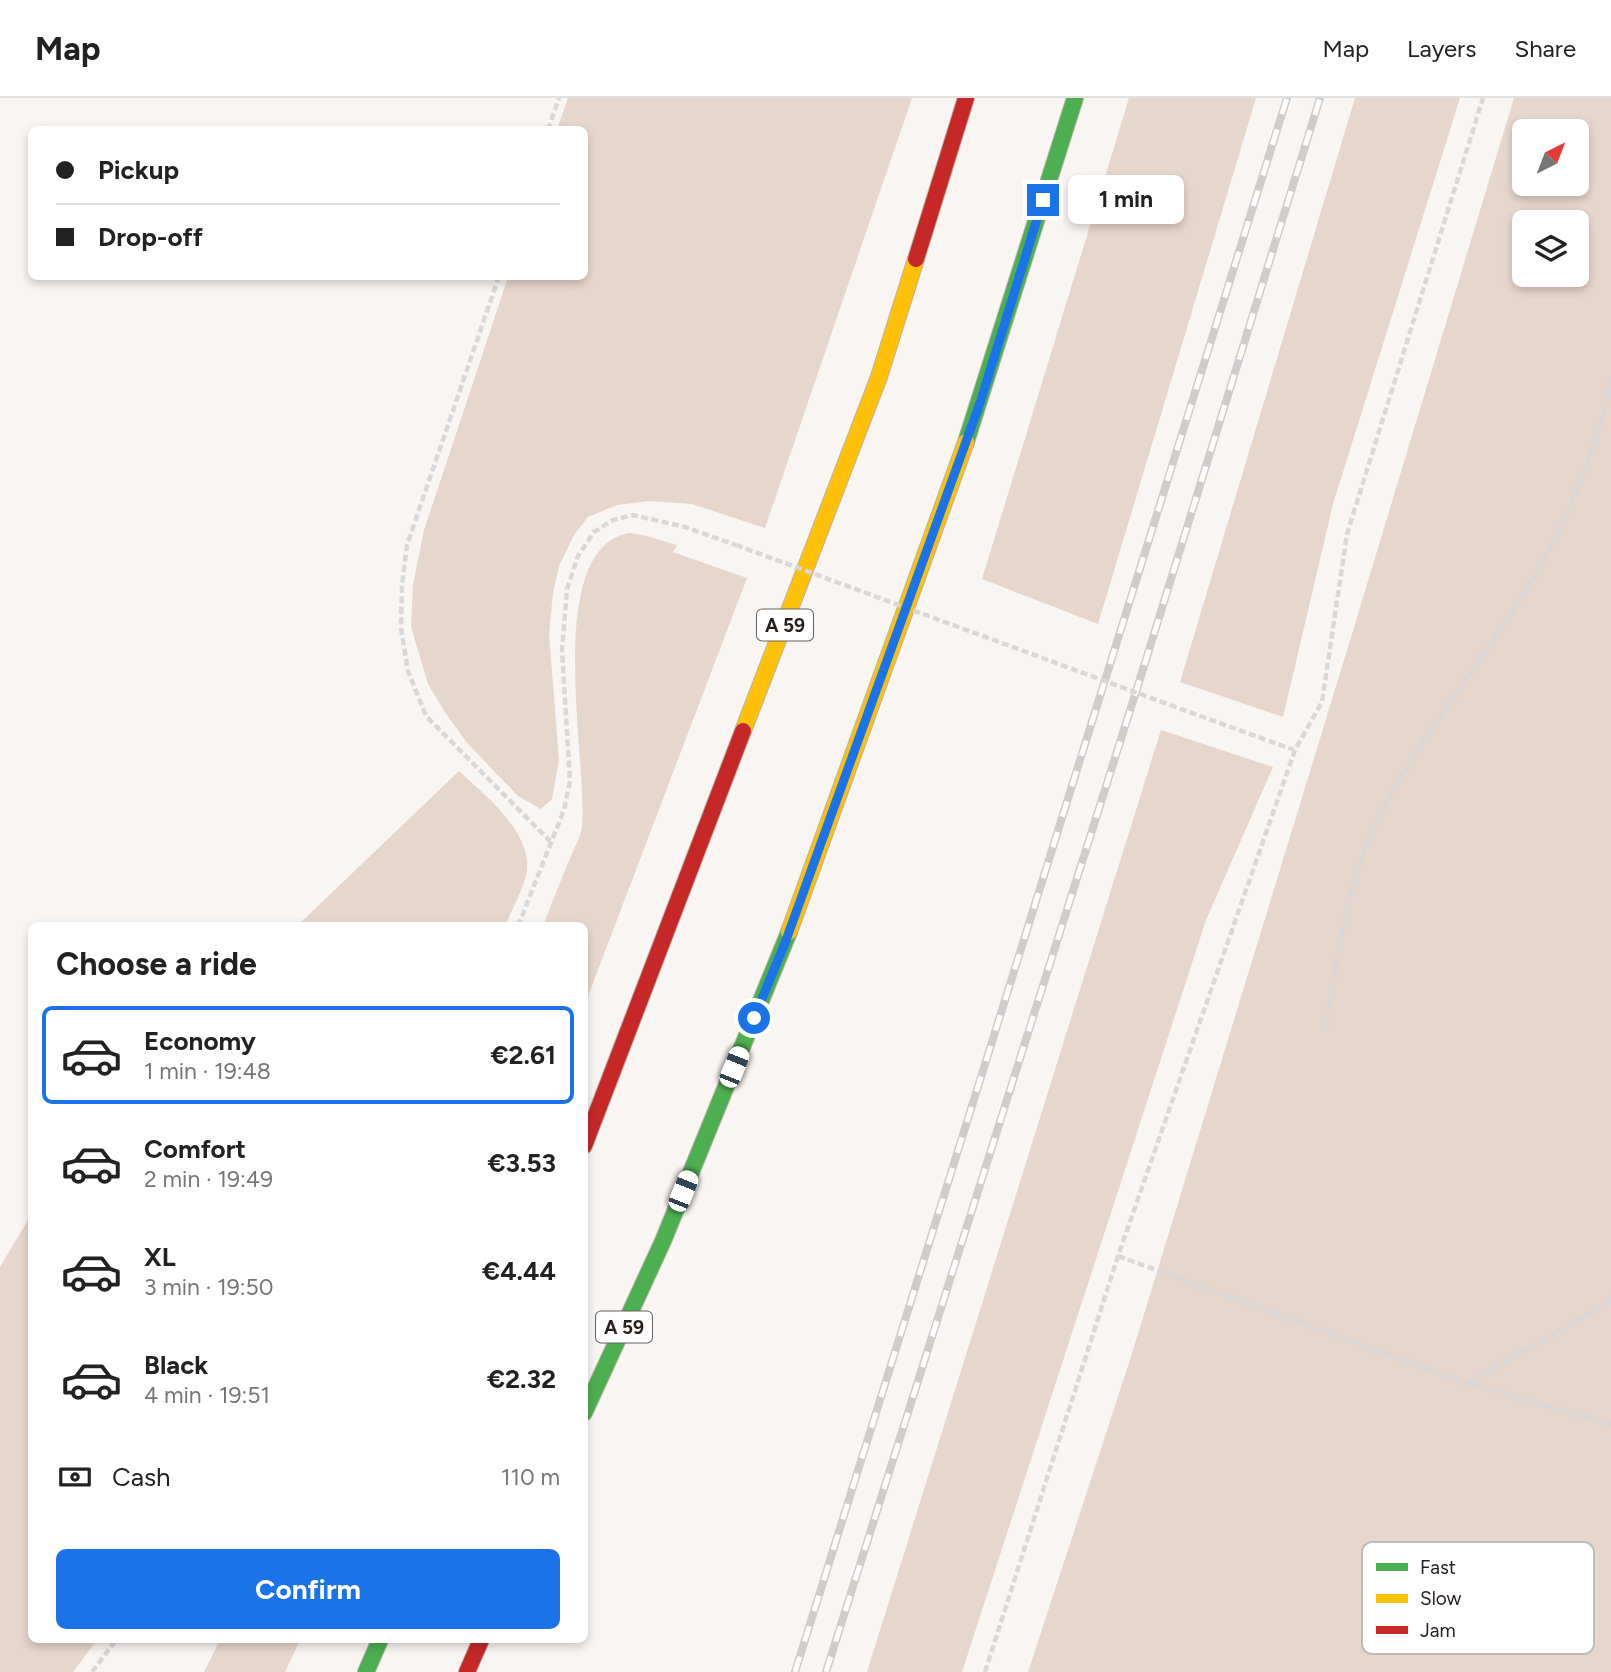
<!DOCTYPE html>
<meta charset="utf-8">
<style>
body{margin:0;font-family:Figtree,sans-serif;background:#f2f2f2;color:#222;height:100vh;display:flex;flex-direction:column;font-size:26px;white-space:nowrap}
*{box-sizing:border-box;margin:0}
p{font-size:23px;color:#767676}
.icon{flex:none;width:38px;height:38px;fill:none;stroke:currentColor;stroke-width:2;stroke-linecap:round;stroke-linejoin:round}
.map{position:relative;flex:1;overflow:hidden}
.side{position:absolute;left:28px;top:824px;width:560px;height:721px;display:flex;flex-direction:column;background:#fff;border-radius:10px;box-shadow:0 4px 10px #0003}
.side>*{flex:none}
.top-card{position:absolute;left:28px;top:28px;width:560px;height:154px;border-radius:10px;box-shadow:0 4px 10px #0003;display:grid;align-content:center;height:154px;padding:0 28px;background:#fff}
.needle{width:46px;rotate:42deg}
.controls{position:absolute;left:1512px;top:21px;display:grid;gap:14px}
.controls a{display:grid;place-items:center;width:77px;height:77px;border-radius:10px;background:#fff;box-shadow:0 4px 10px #0003;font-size:35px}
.end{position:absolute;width:32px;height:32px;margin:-16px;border:9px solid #1a73e8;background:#fff;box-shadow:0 0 0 4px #fff}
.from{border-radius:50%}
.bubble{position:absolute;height:49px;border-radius:10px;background:#fff;box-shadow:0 4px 10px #0003;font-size:23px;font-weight:700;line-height:49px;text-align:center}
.car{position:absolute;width:21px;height:42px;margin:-21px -10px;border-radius:9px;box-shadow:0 0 5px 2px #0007;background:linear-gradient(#fff 24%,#345 0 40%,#fff 0 76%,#345 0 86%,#fff 0)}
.top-card b{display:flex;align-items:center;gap:24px;height:66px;font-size:26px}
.top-card b+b{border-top:2px solid #e0e0e0}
.top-card i{width:18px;height:18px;background:#222}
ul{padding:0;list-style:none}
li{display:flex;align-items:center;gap:21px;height:98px;margin:0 14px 10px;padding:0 14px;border:4px solid transparent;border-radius:10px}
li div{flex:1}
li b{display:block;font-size:26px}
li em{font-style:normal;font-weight:700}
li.active{border-color:#1a73e8}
li>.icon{width:63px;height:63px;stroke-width:1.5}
h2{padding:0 28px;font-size:32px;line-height:84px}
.pay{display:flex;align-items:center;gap:18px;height:77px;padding:0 28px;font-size:26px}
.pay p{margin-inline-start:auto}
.cta{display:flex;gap:14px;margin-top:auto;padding:14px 28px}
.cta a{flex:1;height:80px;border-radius:10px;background:#1a73e8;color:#fff;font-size:28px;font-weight:700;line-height:80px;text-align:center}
header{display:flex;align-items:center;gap:42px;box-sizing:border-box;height:98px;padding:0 35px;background:#fff;border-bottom:2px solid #e0e0e0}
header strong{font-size:33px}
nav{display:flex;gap:38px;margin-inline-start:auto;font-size:24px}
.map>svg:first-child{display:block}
</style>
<header>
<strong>Map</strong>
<nav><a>Map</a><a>Layers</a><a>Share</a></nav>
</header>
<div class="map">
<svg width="1611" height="1574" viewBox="0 0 1611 1574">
<rect width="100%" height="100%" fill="#f9f5f3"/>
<path fill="#e7d6cc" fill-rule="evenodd" d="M 568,0 L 912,0 L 765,430 L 692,406 L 649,403 L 617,407 L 588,419 L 574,437 L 559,468 L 553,495 L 549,536 L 559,662 L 552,701 L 541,711 L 518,698 L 468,646 L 446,616 L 428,586 L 411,529 L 413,487 L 424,432 L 508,179 L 584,178 L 584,32 L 557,31 Z
M 1129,0 L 1256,0 L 1098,526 L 982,481 Z
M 1355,0 L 1460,0 L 1333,406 L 1283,619 L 1180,584 Z
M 1514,0 L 1611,0 L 1611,1574 L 1028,1574 L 1130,1262 L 1352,536 ZM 1577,33 L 1577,86 L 1524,86 L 1524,33 ZM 1524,124 L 1577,124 L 1577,177 L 1524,177 Z
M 629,435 L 643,437 L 677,447 L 673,454 L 747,480 L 585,906 L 584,828 L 543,828 C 552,805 561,781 571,758 C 575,749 581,738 582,728 C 588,665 542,451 629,435 Z
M 1161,632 L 1273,669 L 1206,822 L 962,1574 L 867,1574 Z
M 459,673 C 485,697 536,737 526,778 C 521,795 512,812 505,828 L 297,828 Z
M 31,1117 L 32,1542 L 97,1542 L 73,1574 L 0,1574 L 0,1169 Z
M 220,1542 L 300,1542 L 285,1574 L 204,1574 Z"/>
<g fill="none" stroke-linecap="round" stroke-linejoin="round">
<defs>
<path id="fast" d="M 966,344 L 1075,0
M 584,1315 L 663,1143 L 789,834
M 366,1574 L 380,1542"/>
<path id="slow" d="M 743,633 L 879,279 L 916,161
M 789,834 L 966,344"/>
<path id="jam" d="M 916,161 L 966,0
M 584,1048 L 743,633
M 467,1574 L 481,1542"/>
</defs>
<use href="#fast" stroke="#b9b3a8" stroke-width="18"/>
<use href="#slow" stroke="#b9b3a8" stroke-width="18"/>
<use href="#jam" stroke="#b9b3a8" stroke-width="18"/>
<path stroke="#d9d7d7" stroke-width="4.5" stroke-dasharray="7 3.5" stroke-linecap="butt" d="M 548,32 L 559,0
M 499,178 L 407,447 L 402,487 L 401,530 L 408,573 L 426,618 L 550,743
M 1170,607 L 1294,652
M 518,828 L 564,712 L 570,683 L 562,552 L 567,491 L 578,458 L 594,434 L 613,422 L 633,417 L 685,429 L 736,447
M 1325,931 C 1337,861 1347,785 1378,721 C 1420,636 1483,564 1531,484 C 1568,422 1599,348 1611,277
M 1118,1158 L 1466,1285 L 1611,1326
M 1467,1285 L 1601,1209 L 1611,1199
M 92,1574 L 116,1542
M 985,1574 L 1118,1158 L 1295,652 L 1322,604 L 1347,436 L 1483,0"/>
<use href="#fast" stroke="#4caf50" stroke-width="16"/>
<use href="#slow" stroke="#ffc107" stroke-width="16"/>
<use href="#jam" stroke="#c62828" stroke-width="16"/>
<defs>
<path id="rail" d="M 795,1574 L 1287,0
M 826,1574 L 1145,565 L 1320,0"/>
</defs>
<use href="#rail" stroke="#cecdcd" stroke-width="8"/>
<use href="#rail" stroke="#fff" stroke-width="5" stroke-dasharray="16" stroke-linecap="butt"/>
<path stroke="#d9d7d7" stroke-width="4.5" stroke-dasharray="7 3.5" stroke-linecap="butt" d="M 736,447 L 1170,607"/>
</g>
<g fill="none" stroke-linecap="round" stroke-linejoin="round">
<path stroke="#1a73e8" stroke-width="9" d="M 754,920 L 785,845 L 980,305 L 1043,102"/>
</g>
<g text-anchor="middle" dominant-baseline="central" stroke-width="5" stroke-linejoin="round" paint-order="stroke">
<g fill="#fff" stroke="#676260" stroke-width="2">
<rect x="757" y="511.5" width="56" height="31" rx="5"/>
<rect x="596" y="1213.5" width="56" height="31" rx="5"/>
</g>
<g font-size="19" font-weight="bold" fill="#261f1c">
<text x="785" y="527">A 59</text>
<text x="624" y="1229">A 59</text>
</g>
</g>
<rect x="1362" y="1444" width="232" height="112" rx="10" fill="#fff" stroke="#bebcbb" stroke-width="2"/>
<rect x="1376" y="1465" width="32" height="8" fill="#4caf50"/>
<rect x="1376" y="1496" width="32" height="9" fill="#ffc107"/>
<rect x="1376" y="1528" width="32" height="8" fill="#c62828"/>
<g font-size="19" fill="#261f1c">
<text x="1420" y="1476">Fast</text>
<text x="1420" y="1507">Slow</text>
<text x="1420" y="1539">Jam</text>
</g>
</svg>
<div class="controls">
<a><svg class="needle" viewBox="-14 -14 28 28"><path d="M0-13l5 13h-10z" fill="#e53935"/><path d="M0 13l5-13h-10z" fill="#767676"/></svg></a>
<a><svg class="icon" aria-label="layers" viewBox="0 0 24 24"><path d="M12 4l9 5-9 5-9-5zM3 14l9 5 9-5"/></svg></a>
</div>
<i class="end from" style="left:754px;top:920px"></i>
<i class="end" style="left:1043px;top:102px"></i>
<div class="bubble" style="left:1068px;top:77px;width:116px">1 min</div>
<i class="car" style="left:734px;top:969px;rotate:22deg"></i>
<i class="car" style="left:683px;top:1093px;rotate:22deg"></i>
<div class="top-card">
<b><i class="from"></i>Pickup</b>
<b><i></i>Drop-off</b>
</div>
<section class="side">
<h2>Choose a ride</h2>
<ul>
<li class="active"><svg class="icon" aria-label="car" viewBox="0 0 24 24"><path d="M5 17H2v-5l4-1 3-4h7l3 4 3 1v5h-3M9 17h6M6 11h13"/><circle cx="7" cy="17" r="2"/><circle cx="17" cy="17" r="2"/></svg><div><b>Economy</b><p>1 min · 19:48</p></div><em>€2.61</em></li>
<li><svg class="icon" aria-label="car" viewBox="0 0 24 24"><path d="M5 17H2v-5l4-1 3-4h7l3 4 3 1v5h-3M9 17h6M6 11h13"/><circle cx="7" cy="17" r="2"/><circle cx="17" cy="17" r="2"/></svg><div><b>Comfort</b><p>2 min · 19:49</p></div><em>€3.53</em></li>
<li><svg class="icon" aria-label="car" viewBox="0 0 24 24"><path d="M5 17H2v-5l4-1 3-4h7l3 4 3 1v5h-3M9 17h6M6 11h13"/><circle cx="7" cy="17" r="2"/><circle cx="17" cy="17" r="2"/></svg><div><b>XL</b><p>3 min · 19:50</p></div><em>€4.44</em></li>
<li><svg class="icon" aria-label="car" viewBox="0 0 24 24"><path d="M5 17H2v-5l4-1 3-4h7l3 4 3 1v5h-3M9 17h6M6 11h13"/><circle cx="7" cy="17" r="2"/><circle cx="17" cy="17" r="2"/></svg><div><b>Black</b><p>4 min · 19:51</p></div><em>€2.32</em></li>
</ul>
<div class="pay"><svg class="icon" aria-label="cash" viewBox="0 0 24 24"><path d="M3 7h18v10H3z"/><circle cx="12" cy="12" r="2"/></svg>Cash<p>110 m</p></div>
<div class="cta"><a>Confirm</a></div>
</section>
</div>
